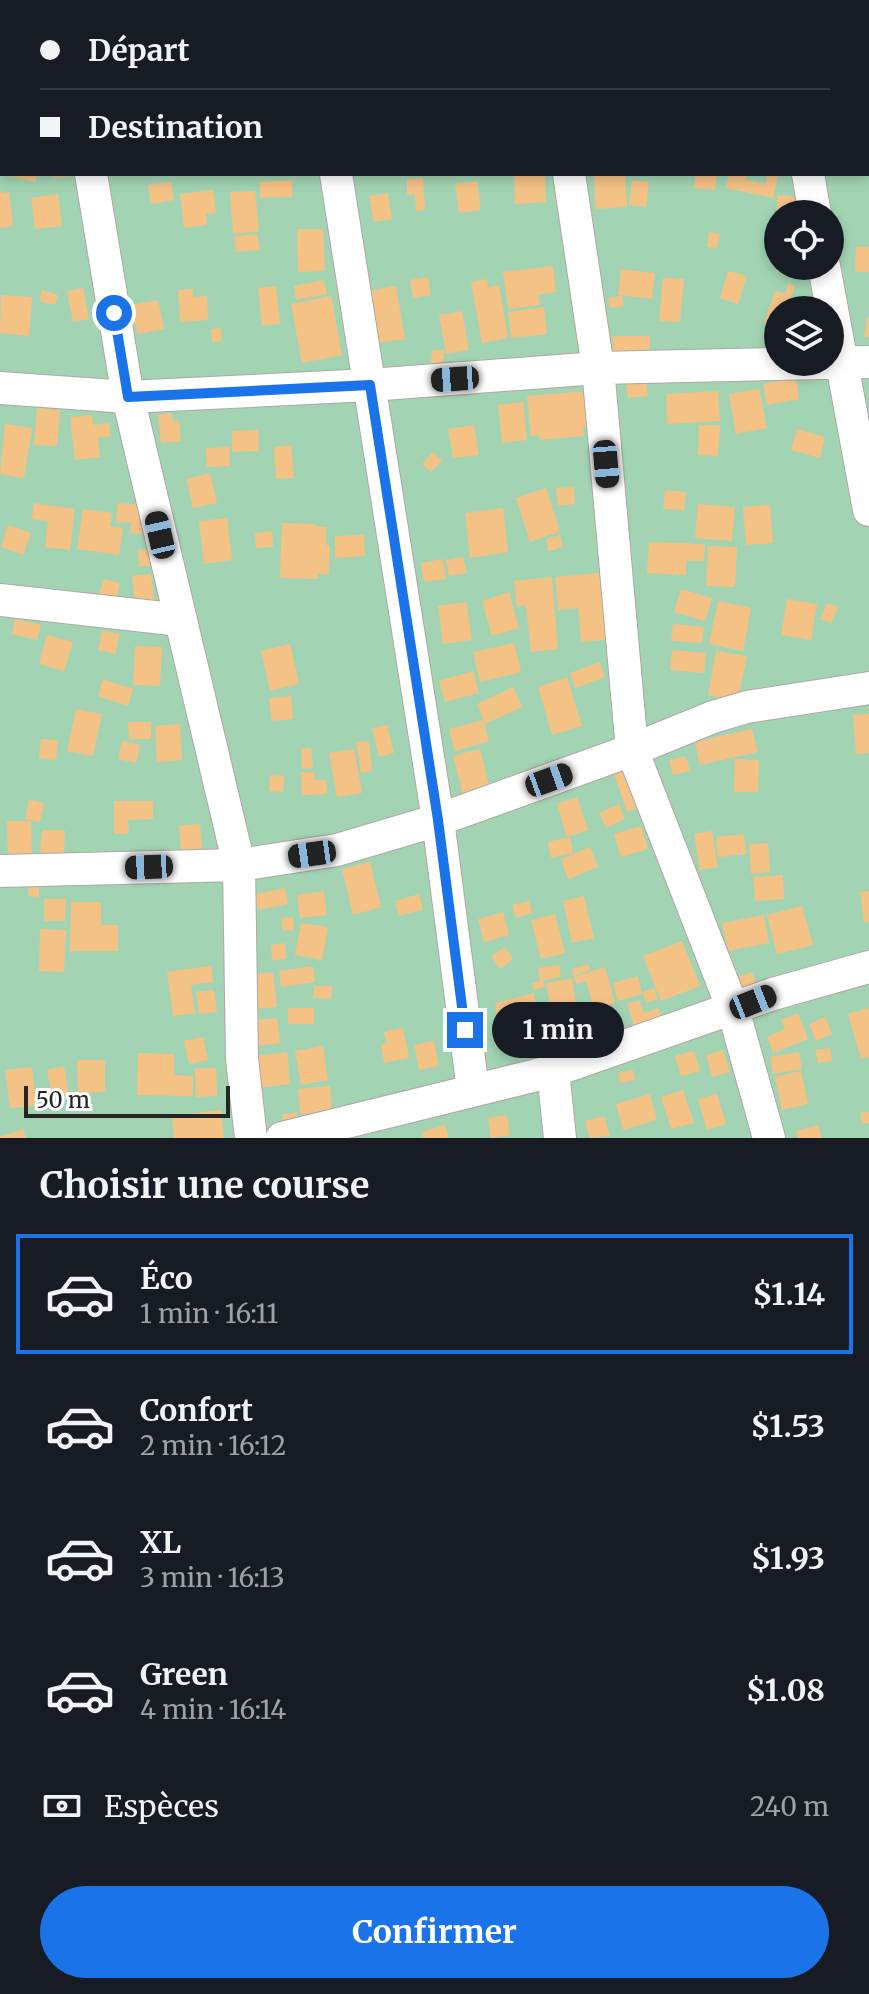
<!DOCTYPE html>
<html lang="fr">
<meta charset="utf-8">
<style>
body{margin:0;font-family:Merriweather,serif;background:#242831;color:#f1f3f6;height:100vh;display:flex;flex-direction:column;font-size:30px;white-space:nowrap}
*{box-sizing:border-box;margin:0}
p{font-size:26px;color:#9ea1a6}
.icon{flex:none;width:44px;height:44px;fill:none;stroke:currentColor;stroke-width:2;stroke-linecap:round;stroke-linejoin:round}
.map{position:relative;height:1138px;overflow:hidden}
.drawer{display:flex;flex-direction:column;background:#171b24;flex:1}
.drawer>*{flex:none}
.banner{position:absolute;left:0px;top:0px;width:870px;height:176px;box-shadow:0 4px 12px #0003;display:grid;align-content:center;height:176px;padding:0 40px;background:#171b24}
.fabs{position:absolute;left:764px;top:200px;display:grid;gap:16px}
.fabs a{display:grid;place-items:center;width:80px;height:80px;border-radius:50%;background:#171b24;box-shadow:0 4px 12px #0003;font-size:40px}
.scale{position:absolute;left:24px;bottom:20px;width:206px;box-sizing:border-box;padding-left:8px;border:4px solid #272523;border-top:0;font-size:22px;line-height:28px;white-space:nowrap;color:#272523;-webkit-text-stroke:6px #fff;paint-order:stroke}
.end{position:absolute;width:36px;height:36px;margin:-18px;border:10px solid #1a73e8;background:#fff;box-shadow:0 0 0 4px #fff}
.from{border-radius:50%}
.bubble{position:absolute;height:56px;border-radius:28px;background:#171b24;box-shadow:0 4px 12px #0003;font-size:26px;font-weight:700;line-height:56px;text-align:center}
.car{position:absolute;width:24px;height:48px;margin:-24px -12px;border-radius:10px;box-shadow:0 0 6px 2px #0007;background:linear-gradient(#222 24%,#8ab4d8 0 40%,#222 0 76%,#8ab4d8 0 86%,#222 0)}
.banner b{display:flex;align-items:center;gap:28px;height:76px;font-size:30px}
.banner b+b{border-top:2px solid #363941}
.banner i{width:20px;height:20px;background:#f1f3f6}
ul{padding:0;list-style:none}
li{display:flex;align-items:center;gap:24px;height:120px;margin:0 16px 12px;padding:0 24px;border:4px solid transparent;border-radius:0px}
li div{flex:1}
li b{display:block;font-size:30px}
li em{font-style:normal;font-weight:700}
li.selected{border-color:#1a73e8}
li>.icon{width:72px;height:72px;stroke-width:1.5}
h2{padding:0 40px;font-size:36px;line-height:96px}
.pay{display:flex;align-items:center;gap:20px;height:88px;padding:0 40px;font-size:30px}
.pay p{margin-inline-start:auto}
.primary-button{display:flex;gap:16px;margin-top:auto;padding:16px 40px}
.primary-button a{flex:1;height:92px;border-radius:48px;background:#1a73e8;color:#fff;font-size:32px;font-weight:700;line-height:92px;text-align:center}
.map>svg:first-child{display:block}
</style>
<div class="map">
<svg width="869" height="1138" viewBox="0 0 869 1138">
<rect width="100%" height="100%" fill="#f7f0ec"/>
<path fill="#a2d4b3" fill-rule="evenodd" d="M 0,0 L 869,0 L 869,1138 L 0,1138 ZM 2,2 L 868,2 L 868,174 L 2,174 ZM 778,214 L 830,214 L 830,266 L 778,266 ZM 778,310 L 830,310 L 830,362 L 778,362 Z"/>
<path fill="#f5c286" d="M 0,174 L 37,174 L 35,182 Z
M 53,174 L 74,174 L 74,176 L 54,178 Z
M 514,174 L 545,174 L 546,202 L 515,204 Z
M 594,174 L 625,174 L 627,207 L 595,209 Z
M 695,174 L 717,174 L 715,190 L 694,188 Z
M 729,174 L 747,174 L 746,180 L 765,184 L 768,174 L 778,175 L 773,198 L 726,188 Z
M 423,178 L 425,210 L 416,211 L 415,194 L 407,195 L 407,179 Z
M 292,180 L 292,197 L 260,198 L 260,182 Z
M 632,180 L 649,182 L 646,207 L 629,205 Z
M 477,181 L 481,210 L 459,213 L 455,184 Z
M 171,182 L 174,200 L 151,204 L 148,185 Z
M 213,190 L 216,213 L 206,214 L 207,225 L 184,228 L 180,194 Z
M 255,191 L 259,231 L 233,234 L 230,192 Z
M 9,192 L 13,226 L 0,228 L 0,193 Z
M 388,193 L 392,219 L 374,222 L 369,196 Z
M 58,194 L 62,226 L 35,229 L 31,198 Z
M 777,195 L 801,197 L 800,214 L 777,214 Z
M 297,229 L 323,229 L 325,271 L 298,272 Z
M 709,232 L 720,234 L 717,248 L 707,247 Z
M 257,234 L 260,250 L 236,252 L 234,236 Z
M 856,247 L 869,247 L 869,272 L 855,272 Z
M 553,266 L 556,292 L 538,295 L 540,305 L 508,309 L 503,272 Z
M 621,269 L 655,273 L 652,299 L 618,295 Z
M 728,271 L 747,276 L 738,304 L 720,298 Z
M 428,277 L 431,295 L 413,298 L 410,280 Z
M 663,278 L 684,279 L 680,322 L 659,321 Z
M 487,279 L 488,287 L 499,285 L 508,338 L 482,343 L 471,282 Z
M 324,280 L 327,294 L 296,300 L 294,286 Z
M 788,283 L 795,286 L 787,310 L 778,310 L 778,328 L 764,323 L 775,291 L 785,294 Z
M 276,286 L 280,324 L 262,326 L 258,288 Z
M 396,286 L 405,339 L 378,343 L 369,291 Z
M 83,288 L 89,319 L 73,322 L 67,291 Z
M 193,289 L 193,297 L 207,296 L 208,320 L 180,322 L 178,290 Z
M 42,290 L 58,295 L 55,305 L 39,301 Z
M 1,295 L 32,297 L 29,336 L 0,333 Z
M 331,296 L 342,355 L 302,363 L 291,304 Z
M 622,296 L 624,306 L 610,308 L 608,298 Z
M 158,300 L 164,329 L 137,334 L 131,305 Z
M 544,307 L 547,334 L 511,338 L 508,312 Z
M 462,311 L 469,350 L 446,354 L 439,315 Z
M 867,317 L 869,317 L 869,337 L 864,336 Z
M 221,328 L 222,341 L 212,342 L 211,329 Z
M 613,336 L 650,336 L 650,356 L 613,356 Z
M 432,350 L 444,350 L 443,365 L 431,365 Z
M 796,378 L 799,399 L 767,405 L 763,384 Z
M 646,382 L 648,396 L 628,398 L 626,384 Z
M 759,389 L 767,428 L 736,434 L 729,394 Z
M 588,391 L 591,426 L 583,427 L 584,436 L 540,440 L 539,435 L 531,436 L 527,396 Z
M 718,391 L 720,421 L 667,424 L 666,394 Z
M 523,402 L 527,440 L 502,443 L 498,405 Z
M 37,408 L 60,410 L 57,446 L 34,445 Z
M 172,413 L 173,421 L 179,420 L 181,441 L 161,443 L 158,415 Z
M 92,415 L 93,425 L 109,423 L 111,436 L 98,438 L 100,457 L 75,460 L 70,417 Z
M 5,424 L 32,428 L 24,478 L 0,474 Z
M 474,425 L 479,455 L 453,458 L 448,429 Z
M 699,425 L 720,425 L 718,456 L 698,455 Z
M 797,429 L 825,437 L 820,458 L 791,450 Z
M 258,430 L 259,451 L 232,452 L 232,431 Z
M 291,445 L 294,478 L 276,479 L 274,447 Z
M 229,447 L 230,466 L 207,467 L 206,448 Z
M 433,452 L 442,461 L 431,472 L 422,464 Z
M 210,473 L 217,503 L 193,508 L 186,479 Z
M 574,487 L 575,504 L 558,506 L 556,488 Z
M 546,488 L 560,531 L 530,542 L 516,498 Z
M 665,490 L 686,492 L 684,510 L 663,509 Z
M 34,503 L 75,509 L 70,550 L 45,547 L 48,521 L 32,519 Z
M 118,503 L 144,505 L 142,534 L 130,533 L 131,523 L 116,522 Z
M 698,504 L 735,507 L 732,541 L 695,538 Z
M 770,505 L 773,543 L 746,545 L 743,507 Z
M 503,508 L 508,552 L 470,558 L 465,513 Z
M 83,509 L 112,513 L 110,526 L 123,528 L 119,555 L 77,549 Z
M 227,518 L 232,560 L 204,564 L 199,521 Z
M 282,523 L 316,524 L 316,527 L 326,527 L 326,545 L 330,546 L 329,574 L 318,574 L 318,579 L 280,578 Z
M 8,525 L 31,533 L 23,555 L 1,547 Z
M 272,531 L 273,547 L 256,548 L 255,533 Z
M 364,535 L 365,556 L 335,558 L 335,536 Z
M 560,535 L 563,547 L 548,551 L 546,539 Z
M 649,542 L 705,544 L 704,561 L 686,561 L 686,575 L 647,573 Z
M 708,546 L 737,547 L 735,587 L 706,586 Z
M 151,549 L 152,565 L 139,567 L 138,550 Z
M 463,557 L 467,573 L 449,576 L 446,560 Z
M 443,559 L 446,579 L 424,582 L 421,563 Z
M 608,572 L 615,639 L 581,642 L 578,608 L 558,610 L 555,577 Z
M 151,574 L 155,607 L 136,610 L 132,576 Z
M 552,577 L 558,649 L 531,652 L 526,605 L 517,607 L 514,581 Z
M 104,579 L 120,583 L 116,600 L 99,595 Z
M 681,589 L 712,598 L 705,621 L 674,612 Z
M 509,592 L 519,628 L 492,636 L 482,601 Z
M 787,599 L 817,604 L 811,640 L 781,635 Z
M 718,601 L 751,608 L 743,651 L 709,644 Z
M 466,602 L 472,640 L 443,644 L 438,606 Z
M 827,603 L 838,607 L 831,623 L 820,619 Z
M 15,619 L 41,625 L 37,640 L 12,634 Z
M 673,624 L 704,627 L 702,643 L 671,641 Z
M 102,631 L 120,634 L 115,654 L 98,650 Z
M 47,635 L 73,642 L 64,671 L 39,664 Z
M 514,643 L 521,672 L 480,682 L 473,652 Z
M 290,644 L 299,684 L 270,691 L 261,651 Z
M 135,646 L 162,647 L 160,686 L 133,685 Z
M 672,650 L 706,653 L 704,673 L 670,670 Z
M 716,651 L 747,656 L 738,700 L 708,695 Z
M 599,662 L 605,677 L 575,688 L 570,673 Z
M 473,671 L 479,693 L 445,702 L 439,681 Z
M 567,677 L 582,726 L 552,735 L 538,687 Z
M 103,679 L 133,689 L 128,706 L 98,696 Z
M 513,687 L 522,707 L 485,724 L 477,704 Z
M 291,696 L 293,719 L 272,721 L 269,698 Z
M 76,709 L 102,714 L 93,756 L 67,751 Z
M 869,714 L 869,753 L 856,754 L 853,715 Z
M 483,720 L 489,741 L 455,751 L 449,729 Z
M 128,722 L 151,722 L 151,739 L 129,739 Z
M 180,724 L 182,760 L 157,762 L 155,726 Z
M 387,725 L 394,753 L 379,757 L 372,728 Z
M 752,729 L 758,752 L 700,765 L 695,742 Z
M 41,739 L 58,740 L 56,760 L 39,758 Z
M 122,741 L 140,745 L 136,763 L 118,759 Z
M 369,741 L 372,771 L 361,773 L 356,742 Z
M 311,748 L 313,768 L 302,769 L 301,749 Z
M 354,749 L 362,793 L 337,797 L 329,753 Z
M 480,749 L 491,793 L 464,799 L 453,756 Z
M 686,756 L 690,771 L 673,775 L 669,760 Z
M 735,759 L 759,760 L 758,792 L 734,792 Z
M 631,768 L 643,807 L 627,812 L 614,774 Z
M 301,772 L 315,772 L 315,780 L 326,780 L 327,794 L 302,795 Z
M 270,775 L 284,776 L 283,792 L 269,791 Z
M 577,797 L 588,830 L 567,837 L 557,804 Z
M 29,800 L 44,803 L 40,822 L 25,819 Z
M 114,801 L 153,801 L 153,819 L 128,820 L 129,834 L 114,834 Z
M 619,804 L 625,819 L 606,828 L 599,813 Z
M 7,821 L 31,821 L 32,856 L 8,857 Z
M 200,824 L 202,850 L 181,851 L 179,826 Z
M 641,826 L 648,849 L 621,857 L 614,834 Z
M 42,830 L 65,830 L 64,856 L 40,854 Z
M 712,831 L 718,867 L 700,870 L 694,834 Z
M 744,834 L 746,854 L 718,857 L 716,837 Z
M 570,837 L 573,853 L 551,858 L 548,842 Z
M 768,843 L 770,872 L 751,874 L 749,844 Z
M 590,847 L 598,867 L 568,879 L 561,859 Z
M 370,862 L 381,907 L 353,915 L 342,869 Z
M 783,875 L 784,899 L 755,901 L 753,877 Z
M 29,880 L 39,881 L 39,897 L 28,896 Z
M 285,888 L 288,904 L 258,910 L 255,894 Z
M 324,891 L 327,915 L 300,918 L 297,895 Z
M 869,891 L 869,922 L 864,923 L 860,892 Z
M 419,894 L 423,910 L 399,916 L 395,901 Z
M 584,896 L 594,938 L 572,943 L 563,901 Z
M 44,899 L 66,899 L 65,921 L 44,921 Z
M 529,901 L 532,913 L 516,918 L 512,905 Z
M 71,902 L 101,902 L 101,925 L 118,925 L 118,951 L 70,951 Z
M 802,906 L 813,945 L 777,954 L 767,915 Z
M 503,912 L 509,935 L 484,942 L 478,919 Z
M 555,914 L 565,953 L 541,959 L 531,920 Z
M 764,915 L 769,943 L 728,951 L 722,923 Z
M 293,917 L 294,930 L 283,931 L 281,918 Z
M 301,923 L 328,927 L 322,960 L 295,955 Z
M 40,929 L 66,930 L 64,972 L 39,971 Z
M 682,941 L 700,986 L 661,1001 L 643,956 Z
M 285,943 L 286,959 L 272,960 L 271,945 Z
M 505,947 L 513,959 L 500,969 L 491,956 Z
M 588,964 L 590,970 L 574,976 L 572,969 Z
M 559,965 L 561,977 L 543,980 L 545,987 L 534,990 L 532,983 L 540,981 L 538,968 Z
M 211,966 L 213,982 L 191,985 L 195,1013 L 173,1016 L 167,972 Z
M 313,966 L 315,982 L 281,987 L 279,971 Z
M 605,967 L 615,1003 L 594,1010 L 586,981 L 576,984 L 574,977 Z
M 273,972 L 277,1007 L 255,1009 L 251,975 Z
M 752,972 L 758,988 L 736,996 L 730,979 Z
M 638,976 L 642,994 L 618,1001 L 613,983 Z
M 572,978 L 576,1004 L 551,1009 L 546,983 Z
M 314,986 L 332,986 L 331,999 L 313,998 Z
M 654,988 L 658,999 L 646,1003 L 642,992 Z
M 214,990 L 217,1012 L 199,1014 L 196,992 Z
M 534,993 L 537,1014 L 498,1023 L 495,1003 Z
M 639,1000 L 644,1013 L 658,1008 L 664,1023 L 636,1032 L 627,1004 Z
M 288,1008 L 314,1008 L 314,1024 L 288,1024 Z
M 869,1008 L 869,1057 L 861,1059 L 848,1014 Z
M 568,1013 L 574,1036 L 547,1043 L 542,1019 Z
M 798,1013 L 808,1039 L 773,1053 L 767,1037 L 785,1029 L 781,1020 Z
M 825,1017 L 832,1034 L 816,1041 L 809,1024 Z
M 277,1018 L 280,1043 L 256,1046 L 253,1020 Z
M 535,1020 L 540,1038 L 524,1043 L 519,1024 Z
M 589,1024 L 593,1037 L 582,1041 L 578,1028 Z
M 403,1028 L 409,1058 L 384,1063 L 381,1044 L 387,1043 L 384,1032 Z
M 203,1037 L 208,1060 L 189,1064 L 184,1041 Z
M 434,1041 L 439,1066 L 419,1070 L 414,1045 Z
M 576,1043 L 581,1058 L 565,1063 L 560,1047 Z
M 323,1046 L 328,1080 L 301,1085 L 295,1051 Z
M 830,1048 L 832,1061 L 818,1063 L 815,1050 Z
M 723,1050 L 730,1072 L 712,1077 L 706,1055 Z
M 694,1051 L 700,1071 L 681,1076 L 675,1056 Z
M 287,1052 L 290,1084 L 259,1088 L 255,1056 Z
M 799,1052 L 802,1069 L 773,1074 L 770,1057 Z
M 138,1053 L 174,1054 L 174,1075 L 193,1076 L 193,1096 L 137,1095 Z
M 77,1060 L 105,1060 L 105,1092 L 78,1093 Z
M 64,1066 L 69,1094 L 52,1097 L 47,1070 Z
M 32,1067 L 36,1106 L 10,1108 L 5,1070 Z
M 195,1068 L 216,1068 L 217,1096 L 196,1097 Z
M 633,1070 L 635,1080 L 620,1083 L 618,1073 Z
M 801,1071 L 808,1104 L 782,1110 L 775,1077 Z
M 330,1086 L 332,1112 L 300,1114 L 298,1089 Z
M 683,1090 L 694,1123 L 671,1129 L 661,1097 Z
M 650,1094 L 657,1120 L 623,1130 L 616,1104 Z
M 717,1094 L 726,1124 L 707,1130 L 698,1099 Z
M 221,1110 L 224,1138 L 174,1138 L 172,1116 Z
M 869,1112 L 869,1123 L 862,1124 L 860,1113 Z
M 297,1113 L 298,1124 L 283,1126 L 282,1114 Z
M 507,1115 L 510,1135 L 491,1138 L 488,1118 Z
M 604,1116 L 610,1136 L 590,1138 L 585,1121 Z
M 445,1125 L 449,1138 L 423,1138 L 422,1132 Z
M 818,1125 L 822,1138 L 798,1138 L 796,1131 Z
M 23,1129 L 26,1138 L 0,1138 L 0,1137 Z"/>
<g fill="none" stroke-linecap="round" stroke-linejoin="round">
<defs>
<path id="street" d="M 62,0 L 63,2
M 308,0 L 308,2
M 540,0 L 541,2
M 777,0 L 778,2
M 91,174 L 128,397 L 239,865 L 242,1059 L 251,1138
M 336,174 L 438,820 L 473,1090
M 569,174 L 598,368 L 632,750 L 733,1009 L 769,1138
M 808,174 L 815,214
M 824,266 L 869,510
M 0,388 L 128,397 L 370,385 L 598,368 L 869,362
M 0,600 L 181,620
M 0,871 L 239,865 L 337,850 L 438,820 L 632,750 L 713,717 L 747,707 L 869,688
M 553,1071 L 560,1138
M 282,1138 L 553,1071 L 773,994 L 869,967"/>
</defs>
<use href="#street" stroke="#afa8a4" stroke-width="34"/>
<use href="#street" stroke="#fff" stroke-width="32"/>
</g>
<g fill="none" stroke-linecap="round" stroke-linejoin="round">
<path stroke="#1a73e8" stroke-width="10" d="M 114,313 L 128,397 L 370,385 L 438,820 L 465,1030"/>
</g>
</svg>
<div class="fabs">
<a><svg class="icon" aria-label="locate" viewBox="0 0 24 24"><circle cx="12" cy="12" r="6"/><path d="M12 2v4M12 18v4M2 12h4M18 12h4"/></svg></a>
<a><svg class="icon" aria-label="layers" viewBox="0 0 24 24"><path d="M12 4l9 5-9 5-9-5zM3 14l9 5 9-5"/></svg></a>
</div>
<div class="scale">50 m</div>
<i class="end from" style="left:114px;top:313px"></i>
<i class="end" style="left:465px;top:1030px"></i>
<div class="bubble" style="left:492px;top:1002px;width:132px">1 min</div>
<i class="car" style="left:455px;top:379px;rotate:266deg"></i>
<i class="car" style="left:606px;top:464px;rotate:175deg"></i>
<i class="car" style="left:160px;top:535px;rotate:347deg"></i>
<i class="car" style="left:549px;top:780px;rotate:70deg"></i>
<i class="car" style="left:312px;top:854px;rotate:262deg"></i>
<i class="car" style="left:149px;top:867px;rotate:268deg"></i>
<i class="car" style="left:753px;top:1002px;rotate:68deg"></i>
<div class="banner">
<b><i class="from"></i>Départ</b>
<b><i></i>Destination</b>
</div>
</div>
<section class="drawer">
<h2>Choisir une course</h2>
<ul>
<li class="selected"><svg class="icon" aria-label="car" viewBox="0 0 24 24"><path d="M5 17H2v-5l4-1 3-4h7l3 4 3 1v5h-3M9 17h6M6 11h13"/><circle cx="7" cy="17" r="2"/><circle cx="17" cy="17" r="2"/></svg><div><b>Éco</b><p>1 min · 16:11</p></div><em>$1.14</em></li>
<li><svg class="icon" aria-label="car" viewBox="0 0 24 24"><path d="M5 17H2v-5l4-1 3-4h7l3 4 3 1v5h-3M9 17h6M6 11h13"/><circle cx="7" cy="17" r="2"/><circle cx="17" cy="17" r="2"/></svg><div><b>Confort</b><p>2 min · 16:12</p></div><em>$1.53</em></li>
<li><svg class="icon" aria-label="car" viewBox="0 0 24 24"><path d="M5 17H2v-5l4-1 3-4h7l3 4 3 1v5h-3M9 17h6M6 11h13"/><circle cx="7" cy="17" r="2"/><circle cx="17" cy="17" r="2"/></svg><div><b>XL</b><p>3 min · 16:13</p></div><em>$1.93</em></li>
<li><svg class="icon" aria-label="car" viewBox="0 0 24 24"><path d="M5 17H2v-5l4-1 3-4h7l3 4 3 1v5h-3M9 17h6M6 11h13"/><circle cx="7" cy="17" r="2"/><circle cx="17" cy="17" r="2"/></svg><div><b>Green</b><p>4 min · 16:14</p></div><em>$1.08</em></li>
</ul>
<div class="pay"><svg class="icon" aria-label="cash" viewBox="0 0 24 24"><path d="M3 7h18v10H3z"/><circle cx="12" cy="12" r="2"/></svg>Espèces<p>240 m</p></div>
<div class="primary-button"><a>Confirmer</a></div>
</section>
